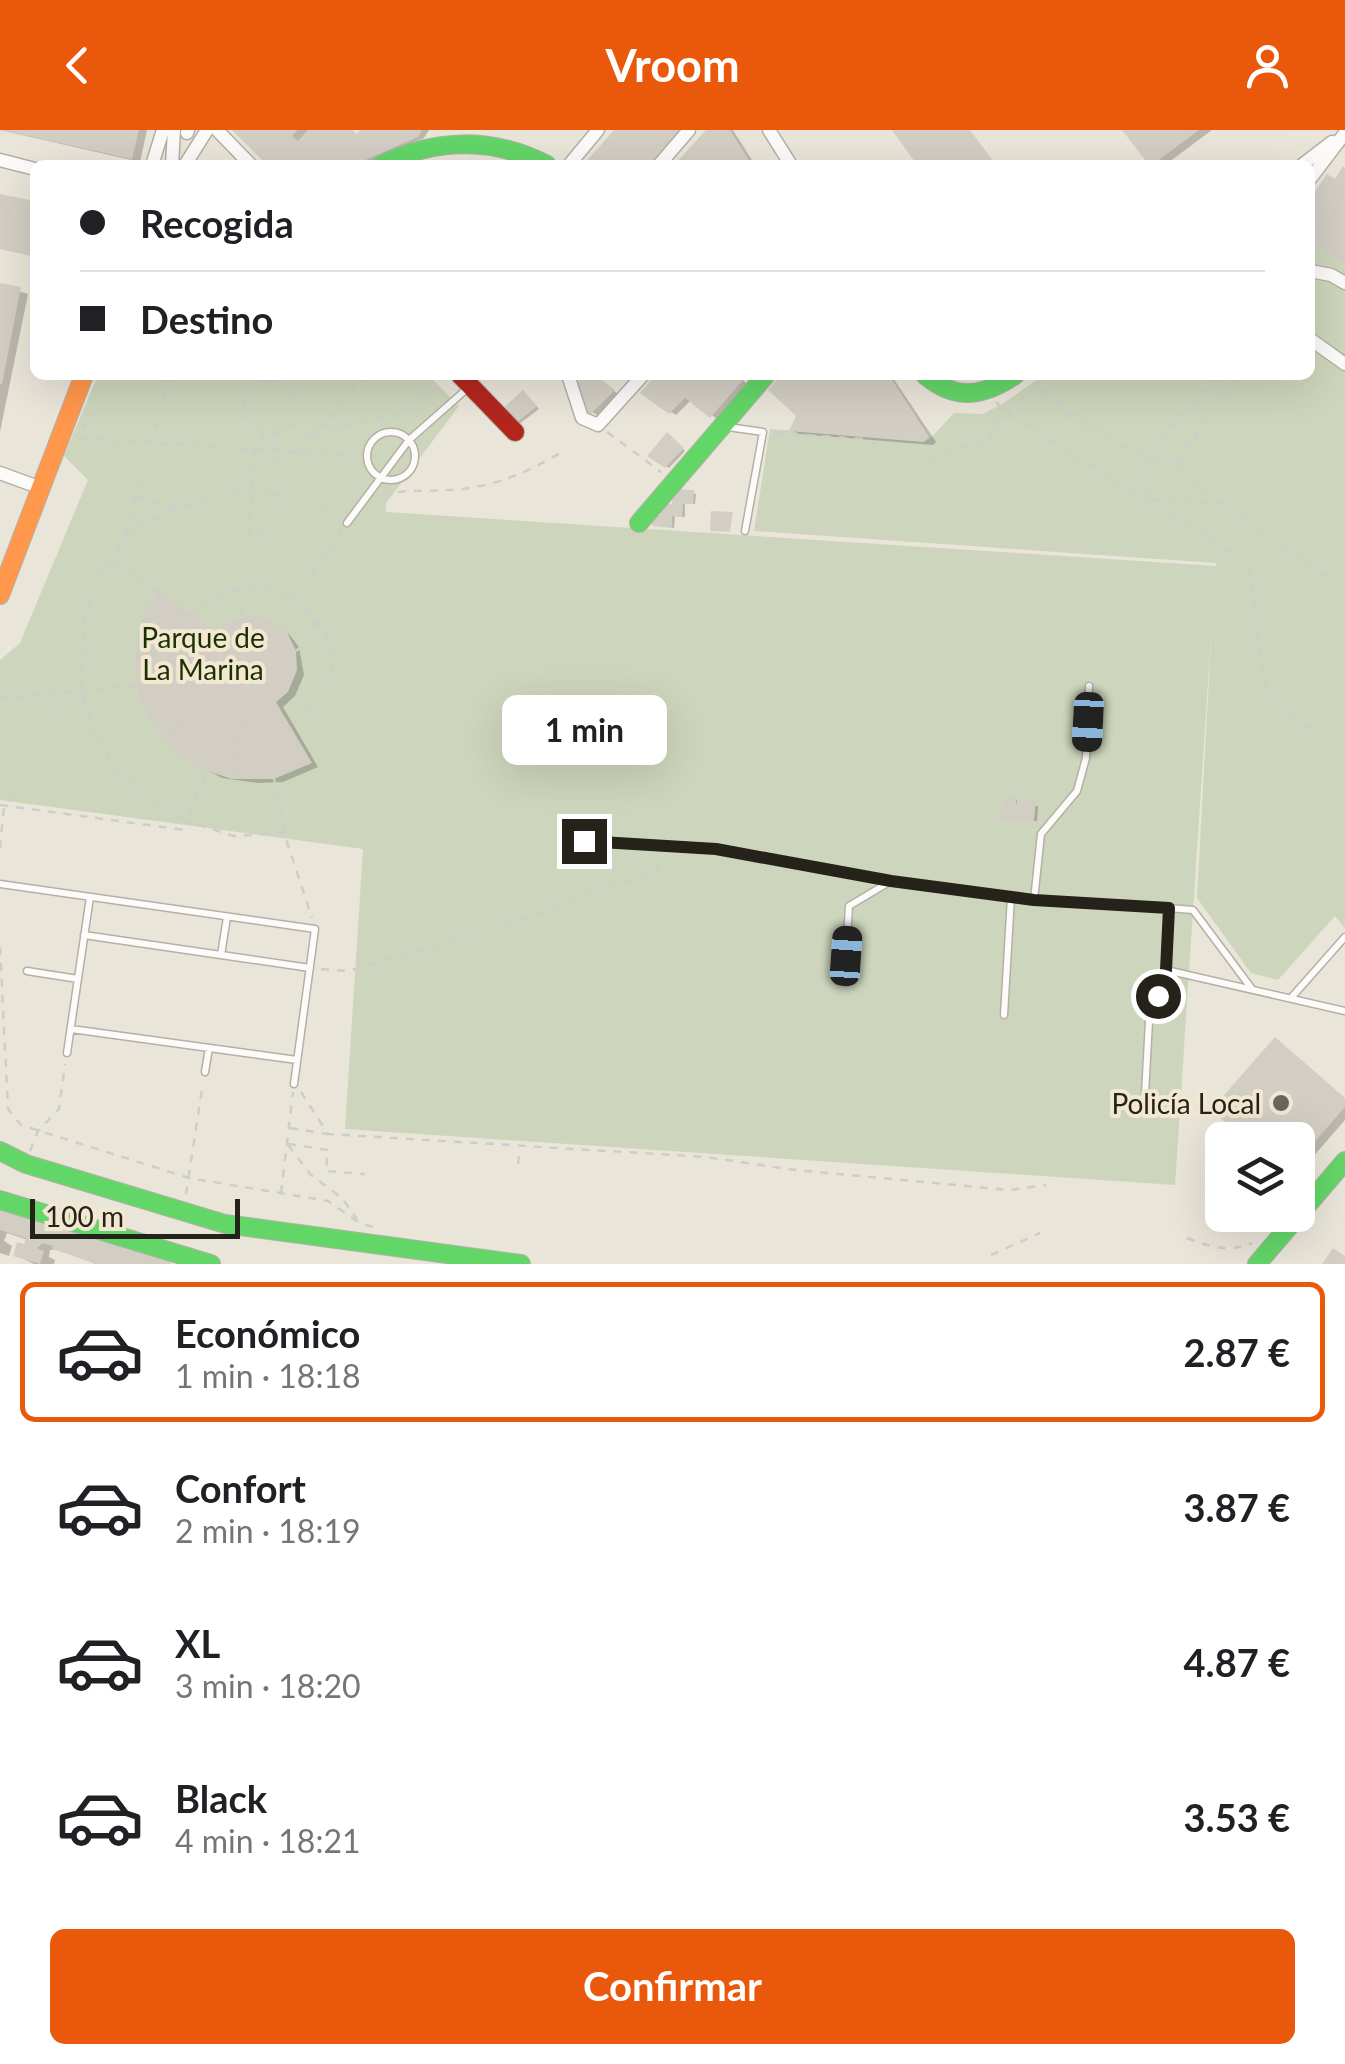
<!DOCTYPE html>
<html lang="es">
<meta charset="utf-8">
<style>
body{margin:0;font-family:Lato,sans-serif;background:#f6f6f6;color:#202124;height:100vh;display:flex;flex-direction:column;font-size:38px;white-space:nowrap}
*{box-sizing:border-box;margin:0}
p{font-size:32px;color:#757577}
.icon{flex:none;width:55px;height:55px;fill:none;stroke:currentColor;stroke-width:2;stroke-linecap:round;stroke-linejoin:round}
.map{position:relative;height:1134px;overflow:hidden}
.side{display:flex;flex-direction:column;background:#fff;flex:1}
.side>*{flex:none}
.guide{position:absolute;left:30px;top:30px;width:1285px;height:220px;border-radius:15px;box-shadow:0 10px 40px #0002;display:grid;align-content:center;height:220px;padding:0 50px;background:#fff}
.controls{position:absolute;left:1205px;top:992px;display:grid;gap:20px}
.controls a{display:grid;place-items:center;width:110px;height:110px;border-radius:15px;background:#fff;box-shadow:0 10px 40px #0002;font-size:50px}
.scale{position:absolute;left:30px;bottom:25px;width:210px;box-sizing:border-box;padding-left:10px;border:5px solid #252219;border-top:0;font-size:28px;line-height:35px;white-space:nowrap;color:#252219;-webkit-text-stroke:8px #f2e8d1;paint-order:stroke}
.end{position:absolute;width:45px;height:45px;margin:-22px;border:12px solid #252219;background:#fff;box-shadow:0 0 0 5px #fff}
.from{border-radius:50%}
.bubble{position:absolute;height:70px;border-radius:15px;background:#fff;box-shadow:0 10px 40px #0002;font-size:32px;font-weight:700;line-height:70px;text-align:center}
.car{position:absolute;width:30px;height:60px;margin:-30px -15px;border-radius:12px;box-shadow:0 0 8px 2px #0007;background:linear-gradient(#222 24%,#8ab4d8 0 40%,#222 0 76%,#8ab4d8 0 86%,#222 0)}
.guide b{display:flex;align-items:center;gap:35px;height:95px;font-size:38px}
.guide b+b{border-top:2px solid #e0e0e0}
.guide i{width:25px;height:25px;background:#202124}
ul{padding:18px 0 0;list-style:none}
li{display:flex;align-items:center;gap:30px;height:140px;margin:0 20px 15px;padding:0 30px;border:5px solid transparent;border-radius:15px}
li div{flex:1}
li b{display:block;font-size:38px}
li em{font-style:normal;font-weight:700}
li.active{border-color:#ea580c}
li>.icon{width:90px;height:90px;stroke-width:1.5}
.cta{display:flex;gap:20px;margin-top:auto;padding:20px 50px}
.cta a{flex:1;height:115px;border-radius:15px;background:#ea580c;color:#fff;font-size:40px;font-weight:700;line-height:115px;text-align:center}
header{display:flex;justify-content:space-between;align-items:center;height:130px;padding:0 50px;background:#ea580c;color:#fff;font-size:45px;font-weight:700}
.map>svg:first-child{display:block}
</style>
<header><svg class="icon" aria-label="back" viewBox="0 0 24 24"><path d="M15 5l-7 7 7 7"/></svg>Vroom<svg class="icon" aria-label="person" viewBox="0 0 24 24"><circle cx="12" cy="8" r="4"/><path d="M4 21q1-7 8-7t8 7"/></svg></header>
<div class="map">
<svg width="1345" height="1134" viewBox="0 0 1345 1134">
<rect width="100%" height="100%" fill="#eae5d9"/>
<path fill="#cdd6bc" d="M 1310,112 L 1345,136 L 1345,798 L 1335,786 L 1278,850 L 1251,843 L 1197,768 L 1212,492 L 1175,1055 L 345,999 L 363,719 L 0,670 L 0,530 L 20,513 L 88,350 L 64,326 L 98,245 L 428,245 L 459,276 L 386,373 L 386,382 L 1216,436 L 1216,433 L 754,401 L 770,299 L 929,310 L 954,283 L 983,284 L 1004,273 L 1043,245 L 1310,245 Z"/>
<path fill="#0003" d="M 0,0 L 147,0 L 140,32 Z
M 236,0 L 352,0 L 358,6 L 365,0 L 429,0 L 424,8 L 394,20 L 370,35 L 270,35 Z
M 709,0 L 733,0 L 755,35 L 677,35 Z
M 1126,0 L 1212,0 L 1165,35 L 1152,35 Z
M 0,155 L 28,164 L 0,302 Z
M 586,245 L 592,245 L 618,264 L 597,285 L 586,278 Z
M 659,245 L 689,245 L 698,251 L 704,245 L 738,245 L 747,254 L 717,289 L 691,270 L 676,285 L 671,282 Z
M 784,245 L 891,245 L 936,312 L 933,315 L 799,304 L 792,300 L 799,286 Z
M 526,265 L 539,279 L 519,294 L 516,292 Z
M 670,307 L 685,321 L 669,338 L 650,325 Z
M 693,363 L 696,364 L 695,374 L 685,374 L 685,387 L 675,386 L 674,398 L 655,395 Z
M 267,491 L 289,504 L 299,517 L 304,545 L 295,566 L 283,577 L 318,637 L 283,652 L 257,653 L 222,648 L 199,636 L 217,504 Z
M 1016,668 L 1018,676 L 1038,676 L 1037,691 L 1000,690 Z
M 1345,968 L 1345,990 L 1298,1044 L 1298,1010 L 1249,1010 Z
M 0,1083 L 171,1134 L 96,1134 L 57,1119 L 50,1120 L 49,1127 L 55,1130 L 54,1134 L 34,1134 L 16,1125 L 26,1118 L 28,1110 L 7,1103 L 4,1111 L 12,1116 L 9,1126 L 0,1123 Z"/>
<path fill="#d2cec4" d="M 1,0 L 139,0 L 132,29 Z
M 232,0 L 297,0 L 292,6 L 298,11 L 308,0 L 352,0 L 356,4 L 361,0 L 422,0 L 418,7 L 354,35 L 267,35 Z
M 614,0 L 682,0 L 650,35 L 583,35 Z
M 706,0 L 730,0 L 752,35 L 674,35 Z
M 892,0 L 970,0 L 996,35 L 917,35 Z
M 1122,0 L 1199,0 L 1152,35 L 1149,35 Z
M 1343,36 L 1345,38 L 1345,136 L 1310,112 L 1310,68 L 1327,44 L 1335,49 Z
M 0,64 L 35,71 L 35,127 L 0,119 Z
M 0,153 L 21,157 L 2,254 L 0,254 Z
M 583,245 L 595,245 L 615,260 L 591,284 L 583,280 L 577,253 Z
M 656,245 L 693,245 L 698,248 L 701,245 L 738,245 L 743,250 L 710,288 L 685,268 L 669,284 L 640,263 Z
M 781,245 L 889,245 L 929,307 L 924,312 L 789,301 L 796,286 L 768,260 Z
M 523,260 L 537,276 L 515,294 L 501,280 Z
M 667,302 L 684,318 L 665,338 L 647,326 Z
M 672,359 L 694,360 L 693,374 L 683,374 L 682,387 L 672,386 L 672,398 L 652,396 L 653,384 L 661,385 L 661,374 L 672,374 Z
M 711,381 L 733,382 L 730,402 L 710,401 Z
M 159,459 L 215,502 L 229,492 L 248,485 L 268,488 L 287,502 L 296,521 L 297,540 L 288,562 L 276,572 L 312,633 L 274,649 L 232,649 L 198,638 L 161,605 L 139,568 L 135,542 L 142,489 Z
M 1006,665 L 1016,665 L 1016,673 L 1036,671 L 1034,691 L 998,691 L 999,676 L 1005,677 Z
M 1275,907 L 1345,968 L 1345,977 L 1298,1031 L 1298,1010 L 1246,1010 L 1211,980 Z
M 0,1080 L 170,1129 L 171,1134 L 98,1134 L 52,1119 L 53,1116 L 43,1113 L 37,1118 L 44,1121 L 40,1134 L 13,1126 L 17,1112 L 24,1114 L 26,1108 L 0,1100 Z
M 1333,1118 L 1345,1126 L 1345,1134 L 1322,1134 Z"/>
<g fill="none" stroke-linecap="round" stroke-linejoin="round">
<defs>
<path id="lane" d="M 728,297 L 763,302 L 745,401
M367 326a24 24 0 1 1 48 0a24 24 0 1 1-48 0Z
M 347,393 L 409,310 L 469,257
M 583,711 L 716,719 L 891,751 L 1034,770 L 1169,778 L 1166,840 L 1345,881
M 0,754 L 315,799 L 294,954
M 1034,770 L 1041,704 L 1077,661 L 1086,628 L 1089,556
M 1169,778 L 1193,780 L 1252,859
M 84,805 L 310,838
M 221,825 L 227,787
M 846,826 L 849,776 L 891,751
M 27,841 L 78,849
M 1291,868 L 1345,807
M 1004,885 L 1011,767
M 71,899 L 297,930
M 67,923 L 90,767
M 205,942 L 209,918
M 1145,964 L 1149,891 L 1166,840"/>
<path id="street" d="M 217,0 L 251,35
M 769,0 L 791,35
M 187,3 L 188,0
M 0,30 L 35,39
M 152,35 L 163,0
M 172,35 L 174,0
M 185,35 L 207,0
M 569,35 L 598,0
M 659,35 L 689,0
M 1302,35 L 1332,12
M 1310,49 L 1345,3
M 1310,141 L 1331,145 L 1345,153
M 1310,209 L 1345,234
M 568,245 L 582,288 L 598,295 L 643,245
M 0,343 L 41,358"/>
<path id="fast" d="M 381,35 C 435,8 493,7 547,35
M 925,245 C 956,271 982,267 1015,245
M 639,393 L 766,245
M 0,1021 L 26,1034 L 225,1094 L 521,1134
M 0,1070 L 211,1134
M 1257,1134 L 1345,1031"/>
<path id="slow" d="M 0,465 L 84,245"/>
<path id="jam" d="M 460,245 L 515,302"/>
</defs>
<use href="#lane" stroke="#b4b0a6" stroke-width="9"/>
<use href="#street" stroke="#b4b0a6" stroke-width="15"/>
<use href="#fast" stroke="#b4b0a6" stroke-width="20"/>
<use href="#slow" stroke="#b4b0a6" stroke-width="20"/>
<use href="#jam" stroke="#b4b0a6" stroke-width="20"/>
<path stroke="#cfcdca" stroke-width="2.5" stroke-dasharray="8 8" stroke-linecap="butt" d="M 170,245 L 125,407 L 101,447 L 83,494 L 82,560 L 93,601 L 113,635 L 143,664 L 186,691 L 208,641
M 1220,245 L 1156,313 L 1148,328 L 1145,369 L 1223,374
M244 277a26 26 0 1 1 52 0a26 26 0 1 1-52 0Z
M 996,272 L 1005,282 L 1236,425 L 1250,444 L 1264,554 L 1277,578 L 1345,620
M 82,299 L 101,273
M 607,302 L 661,342
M 264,303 L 255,319 L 249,402 L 273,404 L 279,321 L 273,303
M 775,303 L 863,309 L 932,332 L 959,317 L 987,311 L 1005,282 L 1040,255 L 1065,282 L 1114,312 L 1148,328 L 1176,335 L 1223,374 L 1345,459
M 314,305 L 401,284 L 445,254
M 79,308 L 367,327
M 295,321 C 322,298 341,269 368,245
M 1176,334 L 1238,245
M 382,364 C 410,359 434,362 461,359 C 500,355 531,340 564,321
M 137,367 L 178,378
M 126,406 C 196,362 263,344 338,388
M 113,429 L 212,505
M 240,460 L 242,486
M 158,463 C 89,562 197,693 309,632 L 274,574
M 293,471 L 342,399
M 190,487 C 271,399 400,534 288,596
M 296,521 L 316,505 L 316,490
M 140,534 L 203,533
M 0,568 L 138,555
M 56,593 L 56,585 L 68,563
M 167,606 L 215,564
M 234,646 L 243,579
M 274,648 L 284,703
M 0,675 L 185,700 L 186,691 L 234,706 L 284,703 L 312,788
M 0,718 L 4,676 L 14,662
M 0,817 L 8,979 L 21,995 L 189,1048 L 328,1071 L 361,1094 L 379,1098
M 321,839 L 349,841 L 526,788 L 613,755 L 652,746 L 663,728
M 301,962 L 328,1004 L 706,1027 L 787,1039 L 1010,1060 L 1046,1055
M 290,998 L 327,1004
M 288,1014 L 328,1020 L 326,1041 L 365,1044
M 288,1015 L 311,1045 L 342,1068 L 357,1089
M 30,1021 L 38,1001 L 59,979 L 65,934
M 518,1034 L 520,1018
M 281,1063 L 293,962
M 186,1064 L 203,953
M 1187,1108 C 1210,1117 1229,1123 1252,1113
M 991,1125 L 1040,1103"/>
<use href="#lane" stroke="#fcfbf9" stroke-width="6"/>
<use href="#street" stroke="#fcfbf9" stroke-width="12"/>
<use href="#fast" stroke="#63d668" stroke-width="18"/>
<use href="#slow" stroke="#ff974d" stroke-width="18"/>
<use href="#jam" stroke="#b3261e" stroke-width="18"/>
</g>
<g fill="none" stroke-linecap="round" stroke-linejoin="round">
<path stroke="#252219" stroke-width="12" d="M 584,711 L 716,719 L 891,751 L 1034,770 L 1169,778 L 1166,840 L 1158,866"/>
</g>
<circle fill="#6a665c" stroke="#f2e8d1" stroke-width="4" cx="1281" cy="973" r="10"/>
<g text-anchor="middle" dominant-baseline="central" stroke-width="8" stroke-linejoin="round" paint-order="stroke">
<g font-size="28" fill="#1c3103" stroke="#f2e8d1">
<text x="203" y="507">Parque de<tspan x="203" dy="32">La Marina</tspan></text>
</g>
<g font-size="28" fill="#252219" stroke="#f2e8d1" text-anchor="end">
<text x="1261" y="973">Policía Local</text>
</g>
</g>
</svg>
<div class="controls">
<a><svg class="icon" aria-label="layers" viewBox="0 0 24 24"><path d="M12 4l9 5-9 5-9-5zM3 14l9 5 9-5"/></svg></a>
</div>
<div class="scale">100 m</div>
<i class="end from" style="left:1158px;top:866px"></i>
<i class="end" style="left:584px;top:711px"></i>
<div class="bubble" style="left:502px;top:565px;width:165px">1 min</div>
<i class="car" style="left:1088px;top:592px;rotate:183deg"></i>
<i class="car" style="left:846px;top:826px;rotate:4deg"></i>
<div class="guide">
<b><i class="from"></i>Recogida</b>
<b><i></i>Destino</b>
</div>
</div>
<section class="side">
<ul>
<li class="active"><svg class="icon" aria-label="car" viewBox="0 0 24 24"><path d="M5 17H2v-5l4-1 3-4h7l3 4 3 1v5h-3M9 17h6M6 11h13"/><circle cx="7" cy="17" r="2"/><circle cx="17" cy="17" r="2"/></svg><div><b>Económico</b><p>1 min · 18:18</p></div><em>2.87 €</em></li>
<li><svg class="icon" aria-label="car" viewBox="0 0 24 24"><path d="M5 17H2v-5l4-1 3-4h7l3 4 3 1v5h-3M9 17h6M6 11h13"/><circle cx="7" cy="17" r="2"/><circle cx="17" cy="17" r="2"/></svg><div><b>Confort</b><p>2 min · 18:19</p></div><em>3.87 €</em></li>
<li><svg class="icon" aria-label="car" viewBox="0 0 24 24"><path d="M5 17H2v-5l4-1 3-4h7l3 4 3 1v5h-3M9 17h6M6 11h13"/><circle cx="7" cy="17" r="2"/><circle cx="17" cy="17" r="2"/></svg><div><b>XL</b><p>3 min · 18:20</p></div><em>4.87 €</em></li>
<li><svg class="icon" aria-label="car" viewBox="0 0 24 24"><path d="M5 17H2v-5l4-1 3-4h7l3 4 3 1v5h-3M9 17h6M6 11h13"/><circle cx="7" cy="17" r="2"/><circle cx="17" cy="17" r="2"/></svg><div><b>Black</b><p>4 min · 18:21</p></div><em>3.53 €</em></li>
</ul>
<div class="cta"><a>Confirmar</a></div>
</section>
